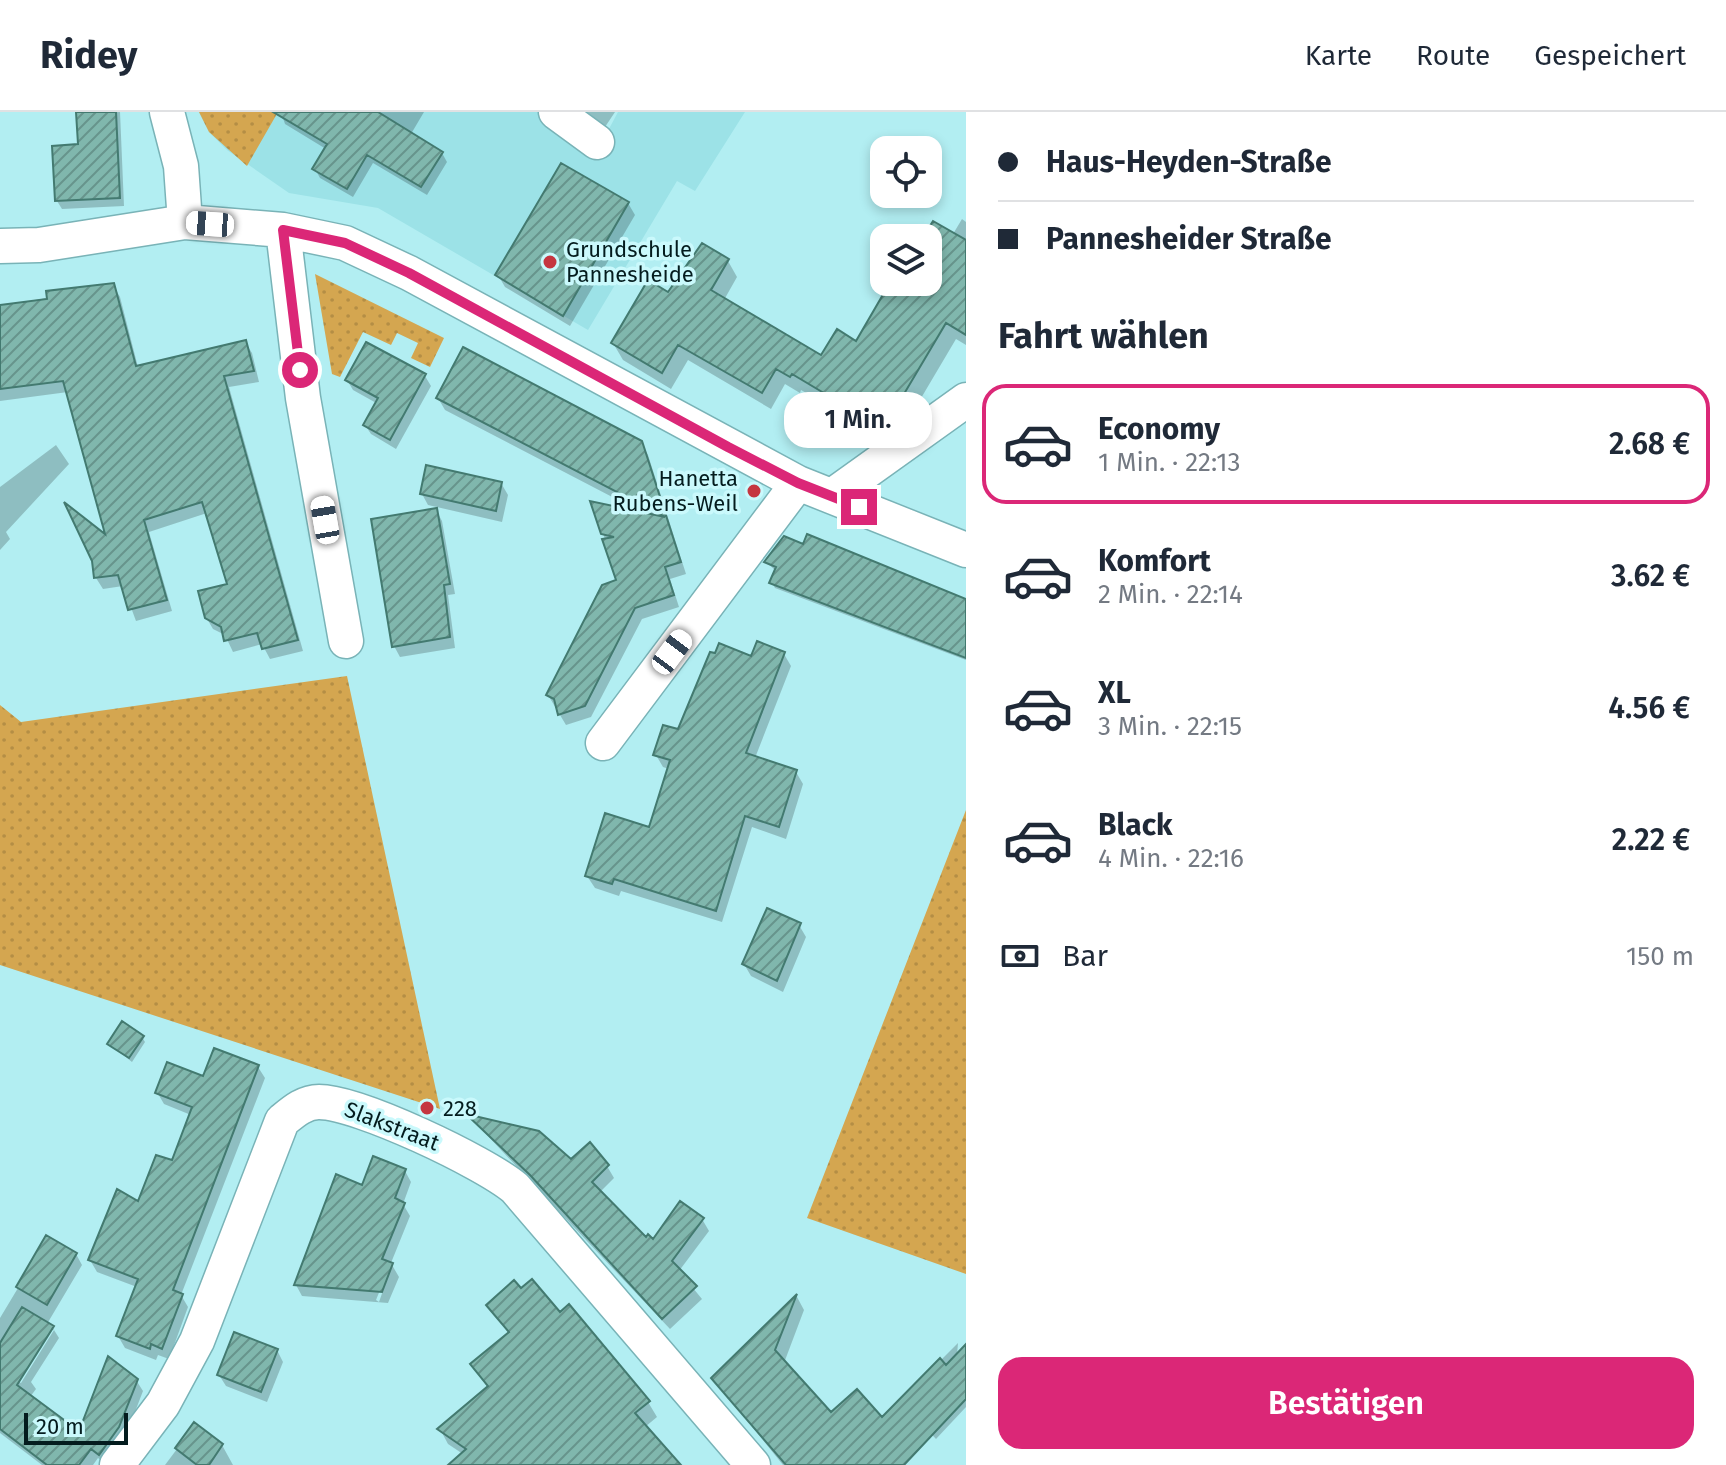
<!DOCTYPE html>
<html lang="de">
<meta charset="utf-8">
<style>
body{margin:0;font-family:"Fira Sans",sans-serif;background:#f2f2f3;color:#1f2937;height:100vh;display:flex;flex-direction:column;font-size:30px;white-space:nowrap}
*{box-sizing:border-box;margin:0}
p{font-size:26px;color:#747a83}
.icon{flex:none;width:44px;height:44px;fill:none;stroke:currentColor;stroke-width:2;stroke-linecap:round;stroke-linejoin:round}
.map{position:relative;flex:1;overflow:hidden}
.details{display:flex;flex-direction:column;background:#fff;width:760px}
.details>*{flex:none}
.banner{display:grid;align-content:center;height:176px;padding:0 32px;background:#fff}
.fabs{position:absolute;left:870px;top:24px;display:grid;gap:16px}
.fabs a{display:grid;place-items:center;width:72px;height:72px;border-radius:16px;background:#fff;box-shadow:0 4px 12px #0003;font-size:40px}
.scale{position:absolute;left:24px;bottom:20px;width:104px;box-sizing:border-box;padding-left:8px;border:4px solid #041c1e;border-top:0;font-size:22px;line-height:28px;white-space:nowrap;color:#041c1e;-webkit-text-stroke:6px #caf9fc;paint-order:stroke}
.end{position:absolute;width:36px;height:36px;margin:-18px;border:10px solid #db2777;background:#fff;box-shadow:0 0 0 4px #fff}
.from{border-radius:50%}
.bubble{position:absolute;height:56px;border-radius:24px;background:#fff;box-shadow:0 4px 12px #0003;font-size:26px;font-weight:600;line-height:56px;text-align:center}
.car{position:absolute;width:24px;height:48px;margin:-24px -12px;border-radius:10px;box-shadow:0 0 6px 2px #0007;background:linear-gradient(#fff 24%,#345 0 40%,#fff 0 76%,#345 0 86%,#fff 0)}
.banner b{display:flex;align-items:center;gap:28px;height:76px;font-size:30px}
.banner b+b{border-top:2px solid #e0e1e3}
.banner i{width:20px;height:20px;background:#1f2937}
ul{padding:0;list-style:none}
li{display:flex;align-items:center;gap:24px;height:120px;margin:0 16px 12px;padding:0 16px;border:4px solid transparent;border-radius:24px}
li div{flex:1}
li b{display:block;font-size:30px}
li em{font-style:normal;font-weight:600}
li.on{border-color:#db2777}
li>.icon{width:72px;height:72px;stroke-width:1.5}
h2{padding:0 32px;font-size:36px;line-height:96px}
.pay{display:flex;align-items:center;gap:20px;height:88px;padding:0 32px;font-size:30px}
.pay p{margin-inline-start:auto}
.primary-button{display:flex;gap:16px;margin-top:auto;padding:16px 32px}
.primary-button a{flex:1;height:92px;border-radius:24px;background:#db2777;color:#fff;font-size:32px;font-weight:600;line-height:92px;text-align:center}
header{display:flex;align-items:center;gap:48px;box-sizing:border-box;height:112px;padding:0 40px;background:#fff;border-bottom:2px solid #e0e1e3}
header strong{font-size:38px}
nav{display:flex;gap:44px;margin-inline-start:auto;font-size:28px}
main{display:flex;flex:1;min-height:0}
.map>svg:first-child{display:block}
</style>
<header>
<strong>Ridey</strong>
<nav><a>Karte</a><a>Route</a><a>Gespeichert</a></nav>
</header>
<main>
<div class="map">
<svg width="966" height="1353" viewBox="0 0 966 1353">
<defs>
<pattern id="grass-dots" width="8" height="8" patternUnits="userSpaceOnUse" patternTransform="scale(2)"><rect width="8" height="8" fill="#d4a650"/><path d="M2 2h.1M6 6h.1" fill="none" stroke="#b48e45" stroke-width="1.8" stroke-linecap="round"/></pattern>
<pattern id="building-hatch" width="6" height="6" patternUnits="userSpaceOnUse" patternTransform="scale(2)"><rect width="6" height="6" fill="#80b7ad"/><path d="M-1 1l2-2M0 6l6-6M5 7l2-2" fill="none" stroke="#67948c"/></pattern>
</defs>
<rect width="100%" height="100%" fill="#b2eef2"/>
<path fill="#9ce2e7" d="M 199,0 L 538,0 L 595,43 L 618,0 L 745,0 L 695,79 L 677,69 L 588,218 L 378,96 L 289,81 L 227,38 L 209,20 Z"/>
<path fill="url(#grass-dots)" d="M 199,0 L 278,0 L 247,54 L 209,20 Z
M 315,162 L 444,226 L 430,255 L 411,246 L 418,231 L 397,221 L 391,233 L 363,220 L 340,265 L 332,262 Z
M 347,564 L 440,997 L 0,853 L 0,593 L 21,610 Z
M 966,698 L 966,1162 L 807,1106 Z"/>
<path fill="#0003" d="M 78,0 L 120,0 L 124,94 L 62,97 L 57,89 L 80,34 Z
M 281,0 L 424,0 L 411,22 L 442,41 L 447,50 L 427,83 L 373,51 L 353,85 L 320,66 L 315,57 L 326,37 L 285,12 Z
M 584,0 L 615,0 L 605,15 Z
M 628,91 L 635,103 L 570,214 L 505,175 L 498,163 Z
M 962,107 L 966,110 L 966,233 L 956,227 L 914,298 L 860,312 L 801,278 L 800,281 L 785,272 L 771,297 L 688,248 L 671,277 L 623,248 L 613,231 L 669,183 L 728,149 L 737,165 L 724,188 L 822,246 L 857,231 L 896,170 L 928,170 L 928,126 L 924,126 L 953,122 Z
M 113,173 L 120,185 L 138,255 L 245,230 L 252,241 L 259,270 L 229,275 L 303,539 L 270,547 L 262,532 L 233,540 L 225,523 L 213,517 L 206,505 L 229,473 L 207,401 L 149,420 L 172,499 L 136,509 L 123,474 L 103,477 L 96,466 L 109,427 L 68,280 L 0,289 L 0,195 Z
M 367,232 L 425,264 L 431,274 L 396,337 L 371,322 L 365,313 L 378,292 L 353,278 L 347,268 Z
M 438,286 L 641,331 L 648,343 L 686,462 L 670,467 L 679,495 L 642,507 L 591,605 L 566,613 L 548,583 L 618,470 L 603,421 L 643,401 L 445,298 Z
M 56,333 L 69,352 L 6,420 L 10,427 L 0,438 L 0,375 Z
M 501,371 L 508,383 L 502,410 L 428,393 L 422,382 Z
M 436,398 L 442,409 L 455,482 L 448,483 L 455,536 L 400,545 L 394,534 Z
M 766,450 L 966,489 L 966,548 L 775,476 L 772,471 L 776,459 Z
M 784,542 L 791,554 L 755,646 L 796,660 L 803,672 L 786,727 L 752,715 L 722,810 L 621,779 L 619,784 L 595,776 L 587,764 L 651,717 L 669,657 L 663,655 L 656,643 L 752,546 Z
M 799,813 L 806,825 L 783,880 L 751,864 L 744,852 Z
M 142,925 L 145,930 L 132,950 L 109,932 Z
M 258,955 L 265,966 L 181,1183 L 188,1195 L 169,1247 L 158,1243 L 156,1248 L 125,1236 L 118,1224 L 137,1175 L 97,1160 L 90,1148 L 173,1051 L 191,1003 L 164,992 L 157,980 Z
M 470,1005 L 571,1050 L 607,1054 L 614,1066 L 600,1080 L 646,1128 L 653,1130 L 702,1107 L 709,1119 L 679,1159 L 702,1187 L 670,1217 Z
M 405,1059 L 411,1070 L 403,1092 L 410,1104 L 376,1188 L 379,1190 L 392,1153 L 399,1165 L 388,1191 L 302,1184 L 296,1173 L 363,1075 Z
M 48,1126 L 76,1142 L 82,1153 L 47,1212 L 54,1218 L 50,1218 L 17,1269 L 21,1271 L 54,1218 L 59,1226 L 31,1270 L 36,1277 L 30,1285 L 80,1323 L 136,1268 L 143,1279 L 125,1326 L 106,1352 L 98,1346 L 93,1353 L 42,1353 L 0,1321 L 0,1206 Z
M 521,1179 L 560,1203 L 648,1290 L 657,1305 L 645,1315 L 679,1353 L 457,1353 L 463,1342 L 448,1332 L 440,1317 L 488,1276 L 472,1253 L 509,1222 L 489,1193 Z
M 797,1185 L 804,1198 L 784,1251 L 831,1303 L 890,1353 L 783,1353 L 713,1266 Z
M 958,1231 L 956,1255 L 966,1244 L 966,1295 L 936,1327 L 900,1289 Z
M 277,1238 L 283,1250 L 267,1290 L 226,1274 L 219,1263 Z
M 195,1313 L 222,1333 L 233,1353 L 165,1353 Z"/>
<path fill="url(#building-hatch)" stroke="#437a70" stroke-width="2" d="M 76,0 L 116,0 L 120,86 L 55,89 L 52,34 L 78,32 Z
M 273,0 L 378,0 L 443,40 L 421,75 L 367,43 L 347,77 L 312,57 L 327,32 Z
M 561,51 L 629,90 L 563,204 L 495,163 Z
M 933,109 L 966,128 L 966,223 L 946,211 L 904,282 L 849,296 L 792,262 L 790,265 L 776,257 L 762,281 L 678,233 L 662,261 L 611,231 L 648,168 L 668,180 L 702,131 L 729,147 L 711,178 L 821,243 L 837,217 L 856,229 L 888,174 L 891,176 L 895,170 L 928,170 L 928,126 L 922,126 Z
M 114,171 L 136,254 L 246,228 L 254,259 L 224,264 L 298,528 L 262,537 L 257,521 L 224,529 L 221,515 L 205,506 L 198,479 L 227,472 L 202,390 L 144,408 L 167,488 L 128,498 L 118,463 L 94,466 L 92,449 L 64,390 L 105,422 L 63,269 L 0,277 L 0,193 L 47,187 L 46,179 Z
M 366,230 L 426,262 L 390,328 L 363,313 L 378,286 L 345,268 Z
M 463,235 L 642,329 L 681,450 L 665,455 L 674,483 L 635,496 L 585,594 L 558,603 L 554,587 L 546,583 L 602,473 L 616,468 L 602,427 L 614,425 L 601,422 L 590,389 L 665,405 L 436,286 Z
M 426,353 L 502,370 L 496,399 L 420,382 Z
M 437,396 L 450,472 L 444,473 L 450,525 L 392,535 L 371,407 Z
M 807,422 L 966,487 L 966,546 L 769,471 L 776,455 L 764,450 L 784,424 L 803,432 Z
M 757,529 L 785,540 L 746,641 L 797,658 L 779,715 L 745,704 L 716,799 L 614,767 L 612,772 L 585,764 L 605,701 L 649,715 L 670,648 L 653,643 L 663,613 L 678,617 L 710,540 L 715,541 L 719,531 L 751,544 Z
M 767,796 L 801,811 L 777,869 L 742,852 Z
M 122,909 L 144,924 L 129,946 L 107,932 Z
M 214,936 L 259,953 L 173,1178 L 183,1182 L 162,1237 L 151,1232 L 150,1237 L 116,1224 L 138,1167 L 88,1148 L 117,1077 L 138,1089 L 156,1043 L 172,1048 L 192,995 L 155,981 L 167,950 L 203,964 Z
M 466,1002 L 539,1019 L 571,1047 L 590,1030 L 609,1053 L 592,1070 L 646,1125 L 648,1122 L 653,1127 L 680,1089 L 704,1106 L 672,1149 L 697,1174 L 662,1207 L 530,1063 Z
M 373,1044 L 406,1057 L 395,1086 L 405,1091 L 382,1147 L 393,1151 L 382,1180 L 294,1173 L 336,1062 L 362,1073 Z
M 46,1123 L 77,1141 L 47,1193 L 16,1175 Z
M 532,1167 L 560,1200 L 569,1192 L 650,1289 L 635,1301 L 681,1353 L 448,1353 L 466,1337 L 437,1317 L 488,1274 L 470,1252 L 509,1220 L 486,1193 L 514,1168 L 521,1176 Z
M 797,1182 L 775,1238 L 831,1300 L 857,1277 L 882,1305 L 940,1246 L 946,1253 L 966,1232 L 966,1287 L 904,1353 L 786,1353 L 711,1266 Z
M 22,1195 L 54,1214 L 17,1273 L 79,1319 L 108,1244 L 138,1267 L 119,1315 L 99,1343 L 91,1337 L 79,1353 L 47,1353 L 0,1317 L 0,1231 Z
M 234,1220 L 278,1237 L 261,1280 L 217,1263 Z
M 194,1310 L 223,1332 L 209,1353 L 197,1353 L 175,1336 Z"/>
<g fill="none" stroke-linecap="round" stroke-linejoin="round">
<defs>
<path id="street" d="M 167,0 L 181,54 L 185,110
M 556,0 L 597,30
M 283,118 L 303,286 L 346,529
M 0,134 L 39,133 L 185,110 L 283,118 L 345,131 L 409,161 L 798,371 L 966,438
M 832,384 L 966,288
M 603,631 L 798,371
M 117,1353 L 163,1292 L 197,1229 L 282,1009 C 293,1000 304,990 319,990 C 358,990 484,1050 515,1076 L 753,1353"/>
</defs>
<use href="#street" stroke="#79b3b7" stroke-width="37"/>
<use href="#street" stroke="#fff" stroke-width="34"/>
</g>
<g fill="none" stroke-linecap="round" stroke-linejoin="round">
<path stroke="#db2777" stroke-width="10" d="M 300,258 L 283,118 L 345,131 L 409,161 L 728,335 L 798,371 L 859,395"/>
</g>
<g fill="#c53640" stroke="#caf9fc" stroke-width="3">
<circle cx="550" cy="150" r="8"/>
<circle cx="754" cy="379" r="8"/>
<circle cx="427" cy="996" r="8"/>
</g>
<g text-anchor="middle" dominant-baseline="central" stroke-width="7" stroke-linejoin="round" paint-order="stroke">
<g font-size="22" fill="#041c1e" stroke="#caf9fc" text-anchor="start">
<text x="566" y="137">Grundschule<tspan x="566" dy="25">Pannesheide</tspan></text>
<text x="738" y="366" text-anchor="end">Hanetta<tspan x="738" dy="25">Rubens-Weil</tspan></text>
<text x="443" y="996">228</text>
</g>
<g font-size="22" fill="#041c1e" stroke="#caf9fc">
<text transform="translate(392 1014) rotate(21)">Slakstraat</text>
</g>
</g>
</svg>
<div class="fabs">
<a><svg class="icon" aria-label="locate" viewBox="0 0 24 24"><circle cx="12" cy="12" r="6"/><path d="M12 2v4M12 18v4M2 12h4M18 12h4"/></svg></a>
<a><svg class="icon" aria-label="layers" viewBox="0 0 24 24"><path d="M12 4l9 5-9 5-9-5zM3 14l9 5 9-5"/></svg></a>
</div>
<div class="scale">20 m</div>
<i class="end from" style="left:300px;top:258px"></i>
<i class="end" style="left:859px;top:395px"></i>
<div class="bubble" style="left:784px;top:280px;width:148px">1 Min.</div>
<i class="car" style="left:210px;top:112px;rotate:274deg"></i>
<i class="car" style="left:325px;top:408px;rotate:350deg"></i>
<i class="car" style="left:672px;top:540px;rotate:37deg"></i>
</div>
<section class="details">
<div class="banner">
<b><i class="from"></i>Haus-Heyden-Straße</b>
<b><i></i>Pannesheider Straße</b>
</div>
<h2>Fahrt wählen</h2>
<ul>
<li class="on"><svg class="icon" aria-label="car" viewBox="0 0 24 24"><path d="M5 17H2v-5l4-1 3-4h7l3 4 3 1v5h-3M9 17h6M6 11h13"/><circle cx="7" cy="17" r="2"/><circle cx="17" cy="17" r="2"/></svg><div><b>Economy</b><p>1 Min. · 22:13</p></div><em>2.68 €</em></li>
<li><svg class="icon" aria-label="car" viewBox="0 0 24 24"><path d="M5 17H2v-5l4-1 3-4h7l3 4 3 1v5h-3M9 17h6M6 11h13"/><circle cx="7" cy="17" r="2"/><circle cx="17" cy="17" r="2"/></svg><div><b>Komfort</b><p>2 Min. · 22:14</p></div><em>3.62 €</em></li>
<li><svg class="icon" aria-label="car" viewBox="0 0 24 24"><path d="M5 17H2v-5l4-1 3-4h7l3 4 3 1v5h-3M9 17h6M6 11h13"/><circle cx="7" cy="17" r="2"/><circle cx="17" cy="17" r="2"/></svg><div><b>XL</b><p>3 Min. · 22:15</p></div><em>4.56 €</em></li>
<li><svg class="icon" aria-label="car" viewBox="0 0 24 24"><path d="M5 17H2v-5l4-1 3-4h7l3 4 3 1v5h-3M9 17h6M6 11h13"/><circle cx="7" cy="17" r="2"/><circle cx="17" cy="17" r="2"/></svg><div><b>Black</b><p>4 Min. · 22:16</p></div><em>2.22 €</em></li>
</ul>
<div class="pay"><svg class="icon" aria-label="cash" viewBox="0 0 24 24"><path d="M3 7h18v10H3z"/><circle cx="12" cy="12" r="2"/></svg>Bar<p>150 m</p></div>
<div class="primary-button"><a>Bestätigen</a></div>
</section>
</main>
